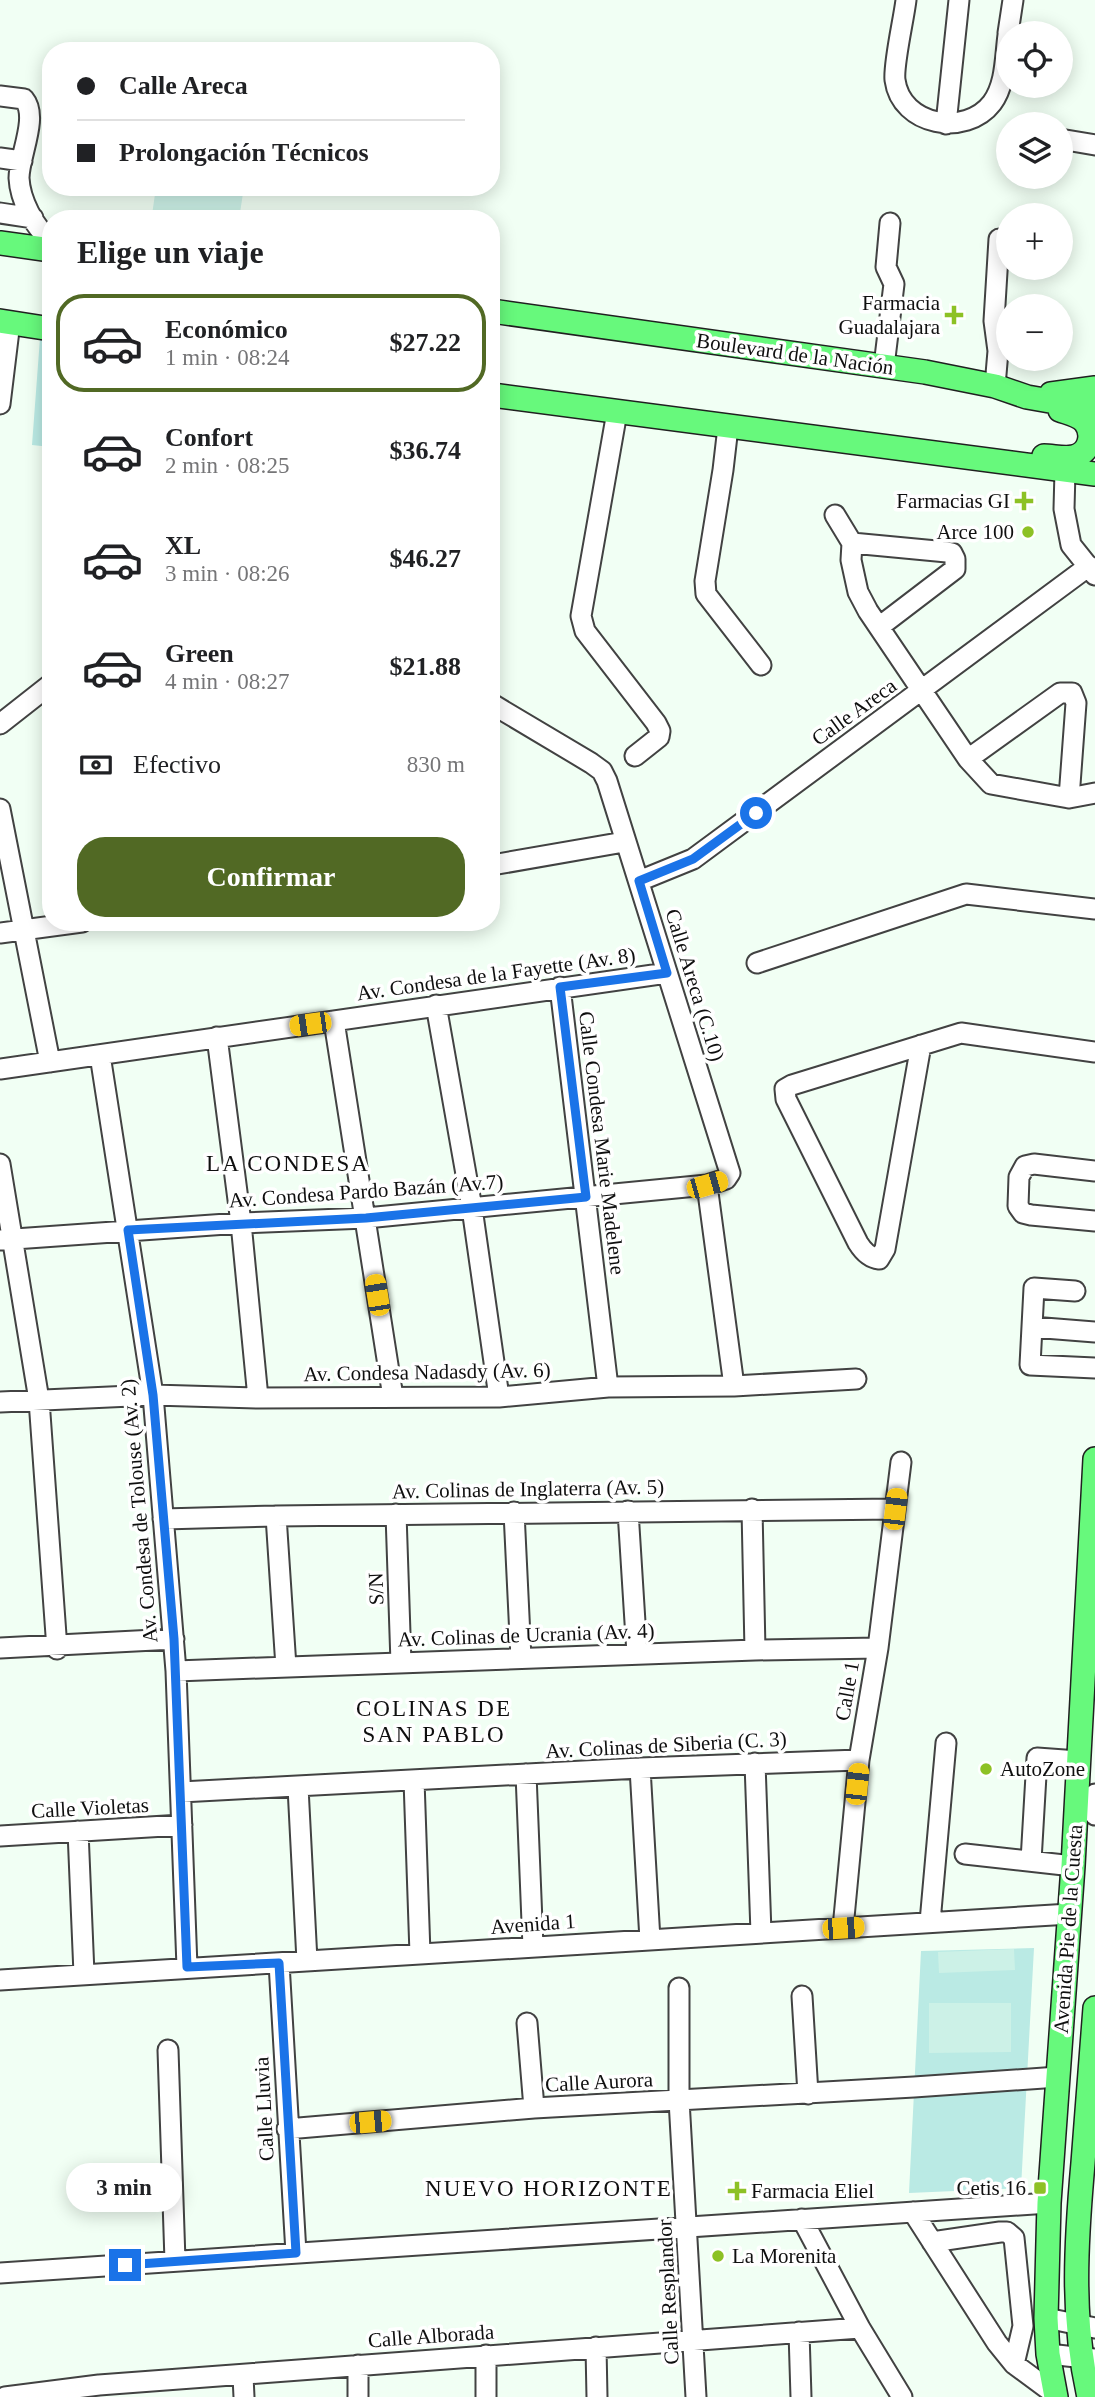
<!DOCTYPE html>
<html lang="es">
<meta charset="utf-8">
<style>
body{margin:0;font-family:"Times New Roman",serif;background:#f2f2f2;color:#202124;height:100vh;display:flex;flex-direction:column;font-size:26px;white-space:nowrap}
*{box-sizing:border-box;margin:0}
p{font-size:23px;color:#757577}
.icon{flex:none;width:38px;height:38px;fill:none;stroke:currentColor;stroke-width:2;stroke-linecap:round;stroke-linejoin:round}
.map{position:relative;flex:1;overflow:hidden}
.sheet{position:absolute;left:42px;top:210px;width:458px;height:721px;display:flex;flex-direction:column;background:#fff;border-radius:28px;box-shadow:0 4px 18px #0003}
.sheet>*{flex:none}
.banner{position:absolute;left:42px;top:42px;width:458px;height:154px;border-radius:28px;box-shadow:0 4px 18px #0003;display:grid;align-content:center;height:154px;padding:0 35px;background:#fff}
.buttons{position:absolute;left:996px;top:21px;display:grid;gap:14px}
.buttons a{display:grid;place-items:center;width:77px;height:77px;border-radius:50%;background:#fff;box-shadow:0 4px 18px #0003;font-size:35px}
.end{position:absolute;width:32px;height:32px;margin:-16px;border:9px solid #1a73e8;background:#fff;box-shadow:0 0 0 4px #fff}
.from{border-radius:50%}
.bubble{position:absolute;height:49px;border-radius:24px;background:#fff;box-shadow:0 4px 18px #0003;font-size:23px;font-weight:700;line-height:49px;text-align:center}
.car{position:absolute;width:21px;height:42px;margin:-21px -10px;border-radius:9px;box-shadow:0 0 5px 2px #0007;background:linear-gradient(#f5c518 24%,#345 0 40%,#f5c518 0 76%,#345 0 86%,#f5c518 0)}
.banner b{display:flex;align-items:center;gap:24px;height:66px;font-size:26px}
.banner b+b{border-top:2px solid #e0e0e0}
.banner i{width:18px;height:18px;background:#202124}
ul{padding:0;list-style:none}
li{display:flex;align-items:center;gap:21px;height:98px;margin:0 14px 10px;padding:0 21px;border:4px solid transparent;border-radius:28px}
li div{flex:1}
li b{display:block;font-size:26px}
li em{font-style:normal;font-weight:700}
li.selected{border-color:#516924}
li>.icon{width:63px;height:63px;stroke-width:1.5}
h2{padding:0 35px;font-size:32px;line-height:84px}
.pay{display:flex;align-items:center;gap:18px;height:77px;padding:0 35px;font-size:26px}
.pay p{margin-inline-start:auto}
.primary-button{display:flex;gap:14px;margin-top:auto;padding:14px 35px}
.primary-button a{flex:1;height:80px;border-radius:28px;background:#516924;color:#fff;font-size:28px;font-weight:700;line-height:80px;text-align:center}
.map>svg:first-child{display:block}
</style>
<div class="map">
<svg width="1095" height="2397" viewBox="0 0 1095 2397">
<rect width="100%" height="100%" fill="#f1fff4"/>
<path fill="#baeae4" d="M 40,338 L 51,339 L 51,447 L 32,445 Z
M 1034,1948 L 1021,2188 L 909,2193 L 921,1951 Z"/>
<path fill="#ccf1e7" d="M 156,187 L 244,187 L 239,219 L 179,219 L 152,215 Z
M 1014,1949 L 1015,1970 L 939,1973 L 938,1952 Z
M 929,2003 L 1011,2003 L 1011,2052 L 929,2053 Z"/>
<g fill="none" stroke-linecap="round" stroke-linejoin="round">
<defs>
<path id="minor" d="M 906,0 C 904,18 893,65 895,80 C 901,126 966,137 992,103 C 1006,84 1005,57 1008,35
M 1008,33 L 1013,0
M 0,96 L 24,99 C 39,117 19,156 19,178 C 20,199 34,228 51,240
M 946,124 L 959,0
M 1060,139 L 1095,145
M 0,158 L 22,161
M 0,213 L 33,218
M 884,366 L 894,284 L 886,267 L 890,223
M 995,386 L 998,351 L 994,321 L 999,239
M 0,404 L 10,322
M 617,412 L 581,616 L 585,631 L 656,723 L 660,731 L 659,737 L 635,756
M 728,427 L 723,470 L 705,581 L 706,594 L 761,665
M 1065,471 L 1064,509 L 1071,545 L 1095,575
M 835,515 L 852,543 L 851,560 L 858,592 L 868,611 L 968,759 L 991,784 L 1069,798 L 1095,793
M 852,543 L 947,552 L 952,553 L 955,559 L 955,569 L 879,627
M 0,724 L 51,684
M 968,759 L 1060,693 L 1072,693 L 1076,703 L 1069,798
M 0,809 L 50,1062
M 492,865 L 624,842
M 639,881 L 693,859 L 1089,566
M 0,933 L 82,922
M 757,963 L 966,894 L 1095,909
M 560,987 L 608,1387
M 436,1005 L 472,1208 L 499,1397
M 334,1021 L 393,1397
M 217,1037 L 241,1223 L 258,1398
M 921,1045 L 885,1249 L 879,1259 C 869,1258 863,1251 858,1243 L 786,1099 L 785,1089 L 792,1085 L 961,1033 L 1095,1052
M 100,1055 L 153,1395 L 176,1671 L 187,1967
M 0,1069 L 667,973
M 0,1164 L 39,1400 L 57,1649
M 1095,1171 L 1034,1164 L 1025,1166 L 1019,1177 L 1018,1206 L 1023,1213 L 1031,1215 L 1095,1221
M 707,1185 L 734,1386
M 0,1240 L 241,1223 L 366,1218 L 707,1185 L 726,1179 L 730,1173 L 607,781 L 602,771 L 591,763 L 492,704
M 1075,1291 L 1034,1288 L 1030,1365 L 1095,1368
M 1032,1327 L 1095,1332
M 0,1402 L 153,1395 L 258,1398 L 499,1397 L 608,1387 L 734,1386 L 856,1379
M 752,1509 L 755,1650
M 628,1511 L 637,1654
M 514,1512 L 521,1658
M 396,1514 L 401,1663
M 276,1516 L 286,1667
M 163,1519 L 276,1516 L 895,1509
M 0,1648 L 174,1639
M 176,1671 L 755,1650 L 878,1648
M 755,1763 L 761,1933
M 640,1768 L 650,1940
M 526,1774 L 533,1947
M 414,1780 L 420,1954
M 298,1787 L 307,1961
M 181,1792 L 640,1768 L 859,1760
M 1095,1794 L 1095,1815
M 78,1831 L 84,1974
M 0,1836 L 182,1825
M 965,1854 L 1073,1866
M 1031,1861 L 1037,1758 L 1078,1761
M 930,1922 L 946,1743
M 843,1928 L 859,1760 L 878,1648 L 901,1462
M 279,1963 L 296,2253
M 0,1980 L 1070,1914
M 679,1988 L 679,2100 L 696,2397
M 802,1996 L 808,2094
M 527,2023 L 534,2108
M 168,2050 L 175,2261
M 287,2129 L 534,2108 L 914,2087 L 1058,2077
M 913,2212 L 997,2343 L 1014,2364 L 1056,2395
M 802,2219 L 860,2328 L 902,2397
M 932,2242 L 1000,2232 L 1007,2232 L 1014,2238 L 1023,2326 L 1014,2364
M 0,2273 L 1049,2203
M 1046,2318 L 1095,2328
M 799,2332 L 801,2397
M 596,2347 L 597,2397
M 1048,2354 L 1095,2359
M 486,2355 L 486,2397
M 243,2376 L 244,2397
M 5,2397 L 99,2385 L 860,2328
M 358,2397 L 358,2365"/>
<path id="major" d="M 0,243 L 51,250
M 492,311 L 925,372 L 995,386 L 1027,397 L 1095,409
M 0,321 L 51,329
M 1051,394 L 1095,388
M 492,395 L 1095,474
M 1044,456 C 1053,456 1064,459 1073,457 C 1089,454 1095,435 1085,422 C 1079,415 1068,413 1060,410
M 1056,2397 L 1048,2354 L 1046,2318 L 1049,2203 L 1073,1866 L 1095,1459
M 1089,2397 C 1071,2319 1076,2241 1083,2163 C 1087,2111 1091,2059 1095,2008"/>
</defs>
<use href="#minor" stroke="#424242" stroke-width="23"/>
<use href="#major" stroke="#202020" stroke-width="26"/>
<use href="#minor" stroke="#fff" stroke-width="19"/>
<use href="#major" stroke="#67f97c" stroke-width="23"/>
</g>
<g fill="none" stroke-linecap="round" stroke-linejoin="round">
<path stroke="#1a73e8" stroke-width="9" d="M 125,2265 L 296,2253 L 279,1963 L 187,1967 L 174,1639 L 153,1395 L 128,1230 L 366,1218 L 586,1197 L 560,987 L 667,973 L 639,881 L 693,859 L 756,813"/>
</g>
<g fill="#8dc125" stroke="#fff" stroke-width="2.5">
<path d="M950.5 304.5h7v7h7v7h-7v7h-7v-7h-7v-7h7z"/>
<path d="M1020.5 490.5h7v7h7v7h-7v7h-7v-7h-7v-7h7z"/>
<circle cx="1028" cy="532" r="7"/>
<circle cx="986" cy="1769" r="7"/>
<rect x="1033" y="2181" width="14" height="14" rx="3.5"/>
<path d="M733.5 2180.5h7v7h7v7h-7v7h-7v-7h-7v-7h7z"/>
<circle cx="718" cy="2256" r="7"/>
</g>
<g text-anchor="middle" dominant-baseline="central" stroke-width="7" stroke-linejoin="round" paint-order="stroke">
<g font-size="21" fill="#0f0f0f" stroke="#fff" text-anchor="end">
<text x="940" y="303">Farmacia<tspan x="940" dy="24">Guadalajara</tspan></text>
<text x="1010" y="501">Farmacias GI</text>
<text x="1014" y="532">Arce 100</text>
<text x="1000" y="1769" text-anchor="start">AutoZone</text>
<text x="1026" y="2188">Cetis 16</text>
<text x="751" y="2191" text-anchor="start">Farmacia Eliel</text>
<text x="732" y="2256" text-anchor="start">La Morenita</text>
</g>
<g font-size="21" fill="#0f0f0f" stroke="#fff">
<text transform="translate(795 354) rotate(8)">Boulevard de la Nación</text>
<text transform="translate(854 712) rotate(-36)">Calle Areca</text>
<text transform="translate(496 974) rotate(-8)">Av. Condesa de la Fayette (Av. 8)</text>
<text transform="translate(695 985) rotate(73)">Calle Areca (C.10)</text>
<text transform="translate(602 1143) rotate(83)">Calle Condesa Marie Madelene</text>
<text transform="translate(366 1191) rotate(-4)">Av. Condesa Pardo Bazán (Av.7)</text>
<text transform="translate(427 1372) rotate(-1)">Av. Condesa Nadasdy (Av. 6)</text>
<text transform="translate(528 1489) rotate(-1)">Av. Colinas de Inglaterra (Av. 5)</text>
<text transform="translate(139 1511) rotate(-95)">Av. Condesa de Tolouse (Av. 2)</text>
<text transform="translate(376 1589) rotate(-92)">S/N</text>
<text transform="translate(526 1635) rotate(-2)">Av. Colinas de Ucrania (Av. 4)</text>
<text transform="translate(847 1691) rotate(-80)">Calle 1</text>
<text transform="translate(666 1745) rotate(-3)">Av. Colinas de Siberia (C. 3)</text>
<text transform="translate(90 1808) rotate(-3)">Calle Violetas</text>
<text transform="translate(533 1924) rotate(-4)">Avenida 1</text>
<text transform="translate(1068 1929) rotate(-86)">Avenida Pie de la Cuesta</text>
<text transform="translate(599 2082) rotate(-3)">Calle Aurora</text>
<text transform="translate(264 2109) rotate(-93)">Calle Lluvia</text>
<text transform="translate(668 2292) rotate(-93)">Calle Resplandor</text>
<text transform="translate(431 2336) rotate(-4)">Calle Alborada</text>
</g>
<g font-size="23" letter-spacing="2" fill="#0f0f0f" stroke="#fff">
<text x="288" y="1163">LA CONDESA</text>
<text x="434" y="1708">COLINAS DE<tspan x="434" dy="26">SAN PABLO</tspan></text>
<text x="549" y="2188">NUEVO HORIZONTE</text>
</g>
</g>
</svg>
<div class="buttons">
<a><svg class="icon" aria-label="locate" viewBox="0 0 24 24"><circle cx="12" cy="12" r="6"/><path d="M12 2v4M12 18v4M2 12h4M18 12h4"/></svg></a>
<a><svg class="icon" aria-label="layers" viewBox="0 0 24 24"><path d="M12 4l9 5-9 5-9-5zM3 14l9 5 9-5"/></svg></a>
<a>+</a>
<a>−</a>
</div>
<i class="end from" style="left:756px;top:813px"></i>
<i class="end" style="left:125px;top:2265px"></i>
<div class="bubble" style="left:66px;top:2163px;width:116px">3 min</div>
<i class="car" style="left:310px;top:1024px;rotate:262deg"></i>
<i class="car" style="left:707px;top:1185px;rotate:74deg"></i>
<i class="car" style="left:377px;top:1295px;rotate:351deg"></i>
<i class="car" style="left:895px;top:1509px;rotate:7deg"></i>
<i class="car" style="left:857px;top:1784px;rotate:6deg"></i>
<i class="car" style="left:843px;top:1928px;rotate:86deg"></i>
<i class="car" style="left:370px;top:2122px;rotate:85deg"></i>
<div class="banner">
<b><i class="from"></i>Calle Areca</b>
<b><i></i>Prolongación Técnicos</b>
</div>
<section class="sheet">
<h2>Elige un viaje</h2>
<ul>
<li class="selected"><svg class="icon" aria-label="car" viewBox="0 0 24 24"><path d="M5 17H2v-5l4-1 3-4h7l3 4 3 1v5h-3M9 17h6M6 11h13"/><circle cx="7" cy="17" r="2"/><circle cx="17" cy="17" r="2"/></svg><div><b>Económico</b><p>1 min · 08:24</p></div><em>$27.22</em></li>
<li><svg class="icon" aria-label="car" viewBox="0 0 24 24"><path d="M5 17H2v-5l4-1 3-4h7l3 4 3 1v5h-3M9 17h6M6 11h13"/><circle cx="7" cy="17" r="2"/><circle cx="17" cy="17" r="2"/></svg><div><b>Confort</b><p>2 min · 08:25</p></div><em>$36.74</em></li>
<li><svg class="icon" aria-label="car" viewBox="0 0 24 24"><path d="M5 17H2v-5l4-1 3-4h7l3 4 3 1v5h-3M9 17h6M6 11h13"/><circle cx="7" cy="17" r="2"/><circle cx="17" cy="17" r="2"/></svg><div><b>XL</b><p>3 min · 08:26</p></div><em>$46.27</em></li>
<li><svg class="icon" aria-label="car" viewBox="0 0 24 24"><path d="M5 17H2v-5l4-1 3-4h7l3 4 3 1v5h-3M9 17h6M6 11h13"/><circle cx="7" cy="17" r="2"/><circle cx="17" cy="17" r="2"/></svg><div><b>Green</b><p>4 min · 08:27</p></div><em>$21.88</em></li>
</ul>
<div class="pay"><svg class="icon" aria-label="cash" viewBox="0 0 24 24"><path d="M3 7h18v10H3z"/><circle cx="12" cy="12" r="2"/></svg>Efectivo<p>830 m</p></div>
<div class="primary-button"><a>Confirmar</a></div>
</section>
</div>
